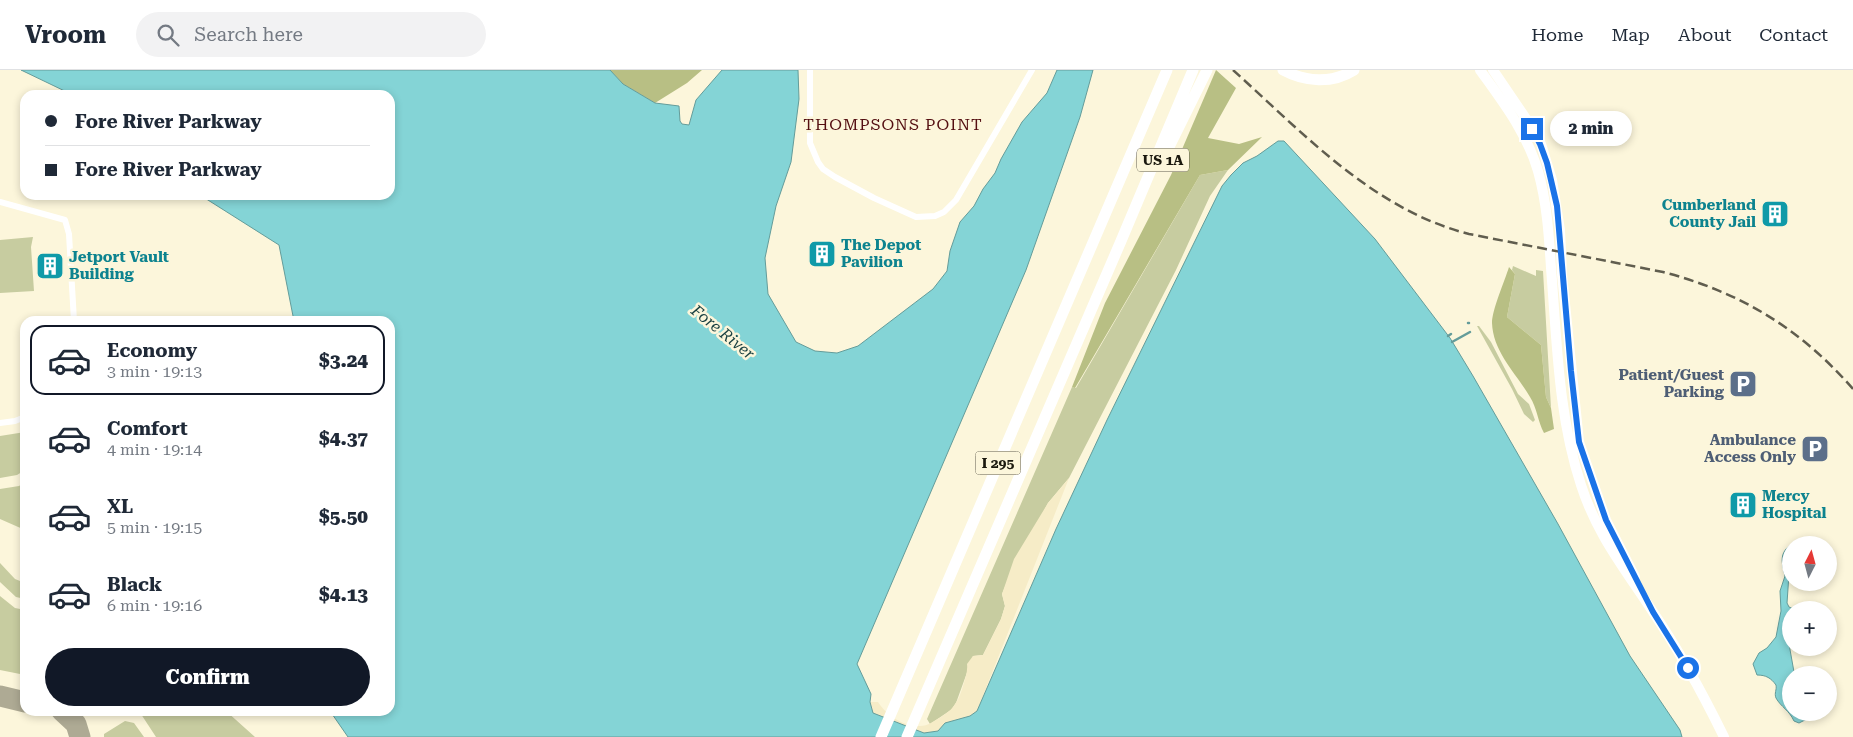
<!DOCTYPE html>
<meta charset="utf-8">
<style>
body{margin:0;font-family:"Roboto Serif",serif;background:#f2f2f3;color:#1f2937;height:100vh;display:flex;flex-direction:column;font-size:19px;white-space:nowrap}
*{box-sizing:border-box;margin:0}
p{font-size:16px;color:#747a83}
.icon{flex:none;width:28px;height:28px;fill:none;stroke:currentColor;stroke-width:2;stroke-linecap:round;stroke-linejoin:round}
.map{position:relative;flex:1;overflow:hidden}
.side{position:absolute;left:20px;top:246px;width:375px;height:400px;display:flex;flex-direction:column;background:#fff;border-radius:15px;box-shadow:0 2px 8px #0003}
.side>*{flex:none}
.hud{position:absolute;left:20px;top:20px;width:375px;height:110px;border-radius:15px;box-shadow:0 2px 8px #0003;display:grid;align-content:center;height:110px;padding:0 25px;background:#fff}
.needle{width:32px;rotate:6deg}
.controls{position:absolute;left:1782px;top:466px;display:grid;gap:10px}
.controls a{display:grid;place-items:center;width:55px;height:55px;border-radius:50%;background:#fff;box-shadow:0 2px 8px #0003;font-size:25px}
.end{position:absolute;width:22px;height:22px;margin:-11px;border:6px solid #1a73e8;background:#fff;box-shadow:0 0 0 2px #fff}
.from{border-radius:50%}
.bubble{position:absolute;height:35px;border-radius:18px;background:#fff;box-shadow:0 2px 8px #0003;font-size:16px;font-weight:800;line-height:35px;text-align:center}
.hud b{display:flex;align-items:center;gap:18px;height:48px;font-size:19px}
.hud b+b{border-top:1px solid #e0e1e3}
.hud i{width:12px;height:12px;background:#1f2937}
ul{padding:9px 0 0;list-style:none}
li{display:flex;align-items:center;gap:15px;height:70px;margin:0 10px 8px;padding:0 15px;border:2px solid transparent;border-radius:15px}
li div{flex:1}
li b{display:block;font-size:19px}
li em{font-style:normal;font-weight:800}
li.selected{border-color:#111827}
li>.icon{width:45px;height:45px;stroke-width:1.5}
.action{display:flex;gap:10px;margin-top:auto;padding:10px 25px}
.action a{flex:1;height:58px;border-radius:30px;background:#111827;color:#fff;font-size:20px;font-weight:800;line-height:58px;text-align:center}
header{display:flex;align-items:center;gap:30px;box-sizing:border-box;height:70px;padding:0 25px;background:#fff;border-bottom:1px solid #e0e1e3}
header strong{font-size:24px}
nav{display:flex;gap:28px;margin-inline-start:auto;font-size:18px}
.search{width:350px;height:45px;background:#f2f2f3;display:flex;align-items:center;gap:12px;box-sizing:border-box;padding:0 18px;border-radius:28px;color:#747a83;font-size:19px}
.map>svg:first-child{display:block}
</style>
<header>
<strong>Vroom</strong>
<div class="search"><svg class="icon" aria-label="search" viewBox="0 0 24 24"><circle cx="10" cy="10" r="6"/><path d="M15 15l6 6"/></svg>Search here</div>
<nav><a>Home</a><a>Map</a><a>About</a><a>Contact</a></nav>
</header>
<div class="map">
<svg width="1853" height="667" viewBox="0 0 1853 667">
<rect width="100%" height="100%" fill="#fcf6db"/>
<path fill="#c7cca0" d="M 1228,100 L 1210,126 L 1176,200 L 1069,408 L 1048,433 L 1007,512 L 1002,524 L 1005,536 L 1001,549 L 983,585 L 973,586 L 956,633 L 951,640 L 930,654 L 927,649 L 1072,317 L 1076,318 L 1200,105 Z
M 33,167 L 31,177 L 34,221 L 0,223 L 0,170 Z
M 1513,196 L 1536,206 L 1536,200 L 1543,201 L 1551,338 L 1546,327 L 1541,275 L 1507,247 L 1515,204 L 1512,200 Z
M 1477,256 L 1479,256 L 1491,272 L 1518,324 L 1529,334 L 1535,350 L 1533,352 L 1524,344 L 1512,319 Z
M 25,362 L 25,400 L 17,405 L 0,408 L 0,366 Z
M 25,412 L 25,460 L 0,449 L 0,419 L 19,416 Z
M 0,493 L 15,509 L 25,513 L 25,529 L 16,527 L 0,512 Z
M 0,526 L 15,538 L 25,540 L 25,605 L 0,600 Z
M 139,641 L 226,641 L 255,667 L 156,667 Z
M 125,651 L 134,653 L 144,667 L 104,667 L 104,664 Z"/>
<path fill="#b8bf84" d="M 610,0 L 702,0 L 687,13 L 655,33 L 623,14 Z
M 1216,0 L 1236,18 L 1208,68 L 1239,74 L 1262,67 L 1228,100 L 1200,105 L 1075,318 L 1072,317 L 1105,233 L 1171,105 Z
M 1509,197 L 1515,204 L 1507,247 L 1541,275 L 1546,327 L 1551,338 L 1554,359 L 1544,363 C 1538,352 1537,338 1530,327 C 1516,303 1493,282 1492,253 C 1492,240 1505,210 1509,197 Z"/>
<path fill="#f6ecc7" d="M 1069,408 L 977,641 L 970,646 L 945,653 L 938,661 L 924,663 L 873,643 L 870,632 L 878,632 C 886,645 904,657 920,656 C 928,656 934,651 941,647 C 946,643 952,640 955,634 C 959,629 961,622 963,616 C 965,609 968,601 967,594 L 973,586 L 983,585 L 1001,549 L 1005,536 L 1002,524 L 1014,489 L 1048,433 Z"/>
<path fill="#84d4d6" stroke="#649c9a" d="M 21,0 L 610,0 L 623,14 L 655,33 L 679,36 L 680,51 L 682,54 L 689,55 L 696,30 L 722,0 L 798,0 L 799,29 L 791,92 L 776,136 L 765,188 L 768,224 L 796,272 L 815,281 L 837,283 L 858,276 L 933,219 L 947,201 L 950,181 L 960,152 L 974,136 L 983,119 L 995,103 L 1001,89 L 1022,52 L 1047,23 L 1057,0 L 1093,0 L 1080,47 L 1026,200 L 857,594 L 871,624 L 870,632 L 873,643 L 924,663 L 938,661 L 945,653 L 970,646 L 977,641 L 1056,459 L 1107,350 L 1222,116 L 1231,105 L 1243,93 L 1257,86 L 1278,71 L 1284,71 L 1375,169 L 1450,268 L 1473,306 L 1558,454 L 1630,586 L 1680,660 L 1682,667 L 348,667 L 330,641 L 390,641 L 390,251 L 294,251 L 279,175 L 200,125 L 390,125 L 390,25 L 73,25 Z
M 1793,473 L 1795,474 L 1791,475 L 1787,533 L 1789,537 L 1796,540 L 1791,540 L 1791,564 L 1789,574 L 1794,602 L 1798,605 L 1791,605 L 1791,642 L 1819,643 L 1799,653 L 1794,651 C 1789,640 1781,637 1776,628 C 1774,623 1777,620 1776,615 C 1771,608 1766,605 1757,605 L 1753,594 L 1759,583 L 1767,578 L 1776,567 L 1781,541 L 1780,521 L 1785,506 C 1782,492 1778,483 1793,473 Z"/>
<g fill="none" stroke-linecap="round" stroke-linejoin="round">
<path stroke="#649c9a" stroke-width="2.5" d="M 1468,253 L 1469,253
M 1448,266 L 1451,264
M 1452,272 L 1470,262"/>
<path stroke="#aeaa94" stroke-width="21" d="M 0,626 L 25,632
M 62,641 L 76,654 L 80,667"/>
<path stroke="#fff" stroke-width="6" d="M 810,0 L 810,73 L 818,92 L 823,99 L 835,107 L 874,128 L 916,147 L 935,146 L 944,142 L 956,130 L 1032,0
M 0,132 L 65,150 L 69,164 L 74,251
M 0,353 L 15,351 L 25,347"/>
<path stroke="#fff" stroke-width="10" d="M 1480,0 C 1503,32 1527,63 1538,101 C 1547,133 1549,166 1551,198 C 1557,271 1558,345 1581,415 C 1597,465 1625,499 1653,542 C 1680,582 1703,624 1724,667
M 1493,0 L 1533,59 L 1541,74 L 1552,110 L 1560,160 L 1562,204 L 1579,372 L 1606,450 L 1635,507"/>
<path stroke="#fff" stroke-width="11" d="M 1283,0 C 1305,12 1332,14 1354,0
M 1163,89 L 1207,0
M 881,667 L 1167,0
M 907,667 L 1121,171 L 1193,0"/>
<path stroke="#605d4e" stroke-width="2.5" stroke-dasharray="10 5" stroke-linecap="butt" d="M 1233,0 C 1304,64 1374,140 1469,164 L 1663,202 C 1740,222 1801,259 1853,319"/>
</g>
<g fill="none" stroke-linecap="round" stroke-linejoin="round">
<path stroke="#1a73e8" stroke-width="6" d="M 1532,59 L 1540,74 L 1547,93 L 1557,136 L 1571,301 L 1579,372 L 1606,450 L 1653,542 L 1688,598"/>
</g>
<defs>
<symbol id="building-square" viewBox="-11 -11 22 22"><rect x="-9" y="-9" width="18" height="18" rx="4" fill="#0f9aa8" stroke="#fcf6db"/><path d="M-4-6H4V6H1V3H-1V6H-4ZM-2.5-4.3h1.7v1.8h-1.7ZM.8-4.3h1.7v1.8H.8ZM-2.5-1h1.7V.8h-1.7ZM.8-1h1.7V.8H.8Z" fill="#fff"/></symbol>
<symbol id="parking-square" viewBox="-11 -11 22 22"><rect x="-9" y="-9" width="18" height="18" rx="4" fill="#5c6f8a" stroke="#fcf6db"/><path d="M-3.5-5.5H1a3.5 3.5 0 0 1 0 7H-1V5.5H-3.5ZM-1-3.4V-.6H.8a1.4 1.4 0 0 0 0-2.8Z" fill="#fff"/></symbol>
</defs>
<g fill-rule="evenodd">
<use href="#building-square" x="1759" y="128" width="32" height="32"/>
<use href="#building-square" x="806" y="168" width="32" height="32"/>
<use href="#building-square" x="34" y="180" width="32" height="32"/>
<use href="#parking-square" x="1727" y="298" width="32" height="32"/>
<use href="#parking-square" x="1799" y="363" width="32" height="32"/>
<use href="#building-square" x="1727" y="419" width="32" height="32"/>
</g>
<g text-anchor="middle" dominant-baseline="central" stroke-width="5" stroke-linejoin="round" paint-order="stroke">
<g fill="#fcf6db" stroke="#5e5b4c" stroke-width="1">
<rect x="1137" y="78.5" width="52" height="23" rx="4"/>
<rect x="975.5" y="381.5" width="45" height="23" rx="4"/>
</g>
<g font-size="14" font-weight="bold" fill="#1b190f">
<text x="1163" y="90">US 1A</text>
<text x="998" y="393">I 295</text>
</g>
<g font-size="15" font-weight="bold" fill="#0d838f" stroke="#fcf6db" text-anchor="start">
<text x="1756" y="135" text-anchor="end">Cumberland<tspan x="1756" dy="17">County Jail</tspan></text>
<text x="841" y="175">The Depot<tspan x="841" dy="17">Pavilion</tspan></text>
<text x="69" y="187">Jetport Vault<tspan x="69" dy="17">Building</tspan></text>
<text x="1762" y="426">Mercy<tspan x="1762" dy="17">Hospital</tspan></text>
</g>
<g font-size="15" font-weight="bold" fill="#4e5e75" stroke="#fcf6db" text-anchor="end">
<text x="1724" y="305">Patient/Guest<tspan x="1724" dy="17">Parking</tspan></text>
<text x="1796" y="370">Ambulance<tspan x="1796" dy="17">Access Only</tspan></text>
</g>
<g font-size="16" letter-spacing="1" fill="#540f11" stroke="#fcf6db">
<text x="893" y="54">THOMPSONS POINT</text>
</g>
<g font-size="16" font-style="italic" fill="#183f40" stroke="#fcf6db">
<text transform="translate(723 262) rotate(39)">Fore River</text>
</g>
</g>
</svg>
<div class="controls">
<a><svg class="needle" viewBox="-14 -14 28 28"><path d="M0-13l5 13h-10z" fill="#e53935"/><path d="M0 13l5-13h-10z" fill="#747a83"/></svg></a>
<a>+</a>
<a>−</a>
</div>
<i class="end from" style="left:1688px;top:598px"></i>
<i class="end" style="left:1532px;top:59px"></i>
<div class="bubble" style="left:1550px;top:41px;width:82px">2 min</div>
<div class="hud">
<b><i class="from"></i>Fore River Parkway</b>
<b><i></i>Fore River Parkway</b>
</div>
<section class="side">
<ul>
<li class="selected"><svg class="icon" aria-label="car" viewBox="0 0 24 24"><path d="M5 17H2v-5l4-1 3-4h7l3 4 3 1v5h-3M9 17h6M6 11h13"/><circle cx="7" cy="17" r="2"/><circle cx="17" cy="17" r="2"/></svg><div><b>Economy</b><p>3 min · 19:13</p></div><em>$3.24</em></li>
<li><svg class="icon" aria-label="car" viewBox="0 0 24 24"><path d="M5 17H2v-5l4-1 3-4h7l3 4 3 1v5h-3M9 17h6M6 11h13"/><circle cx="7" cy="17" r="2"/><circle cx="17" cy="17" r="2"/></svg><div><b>Comfort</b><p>4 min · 19:14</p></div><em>$4.37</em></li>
<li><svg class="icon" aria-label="car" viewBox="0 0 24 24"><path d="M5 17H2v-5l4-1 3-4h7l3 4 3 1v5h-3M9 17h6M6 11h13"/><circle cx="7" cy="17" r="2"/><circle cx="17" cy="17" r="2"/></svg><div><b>XL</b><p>5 min · 19:15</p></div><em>$5.50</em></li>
<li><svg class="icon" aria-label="car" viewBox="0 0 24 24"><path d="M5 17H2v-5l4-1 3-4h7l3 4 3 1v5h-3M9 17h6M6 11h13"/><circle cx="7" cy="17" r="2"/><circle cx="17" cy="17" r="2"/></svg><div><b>Black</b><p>6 min · 19:16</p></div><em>$4.13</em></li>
</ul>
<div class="action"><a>Confirm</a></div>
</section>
</div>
